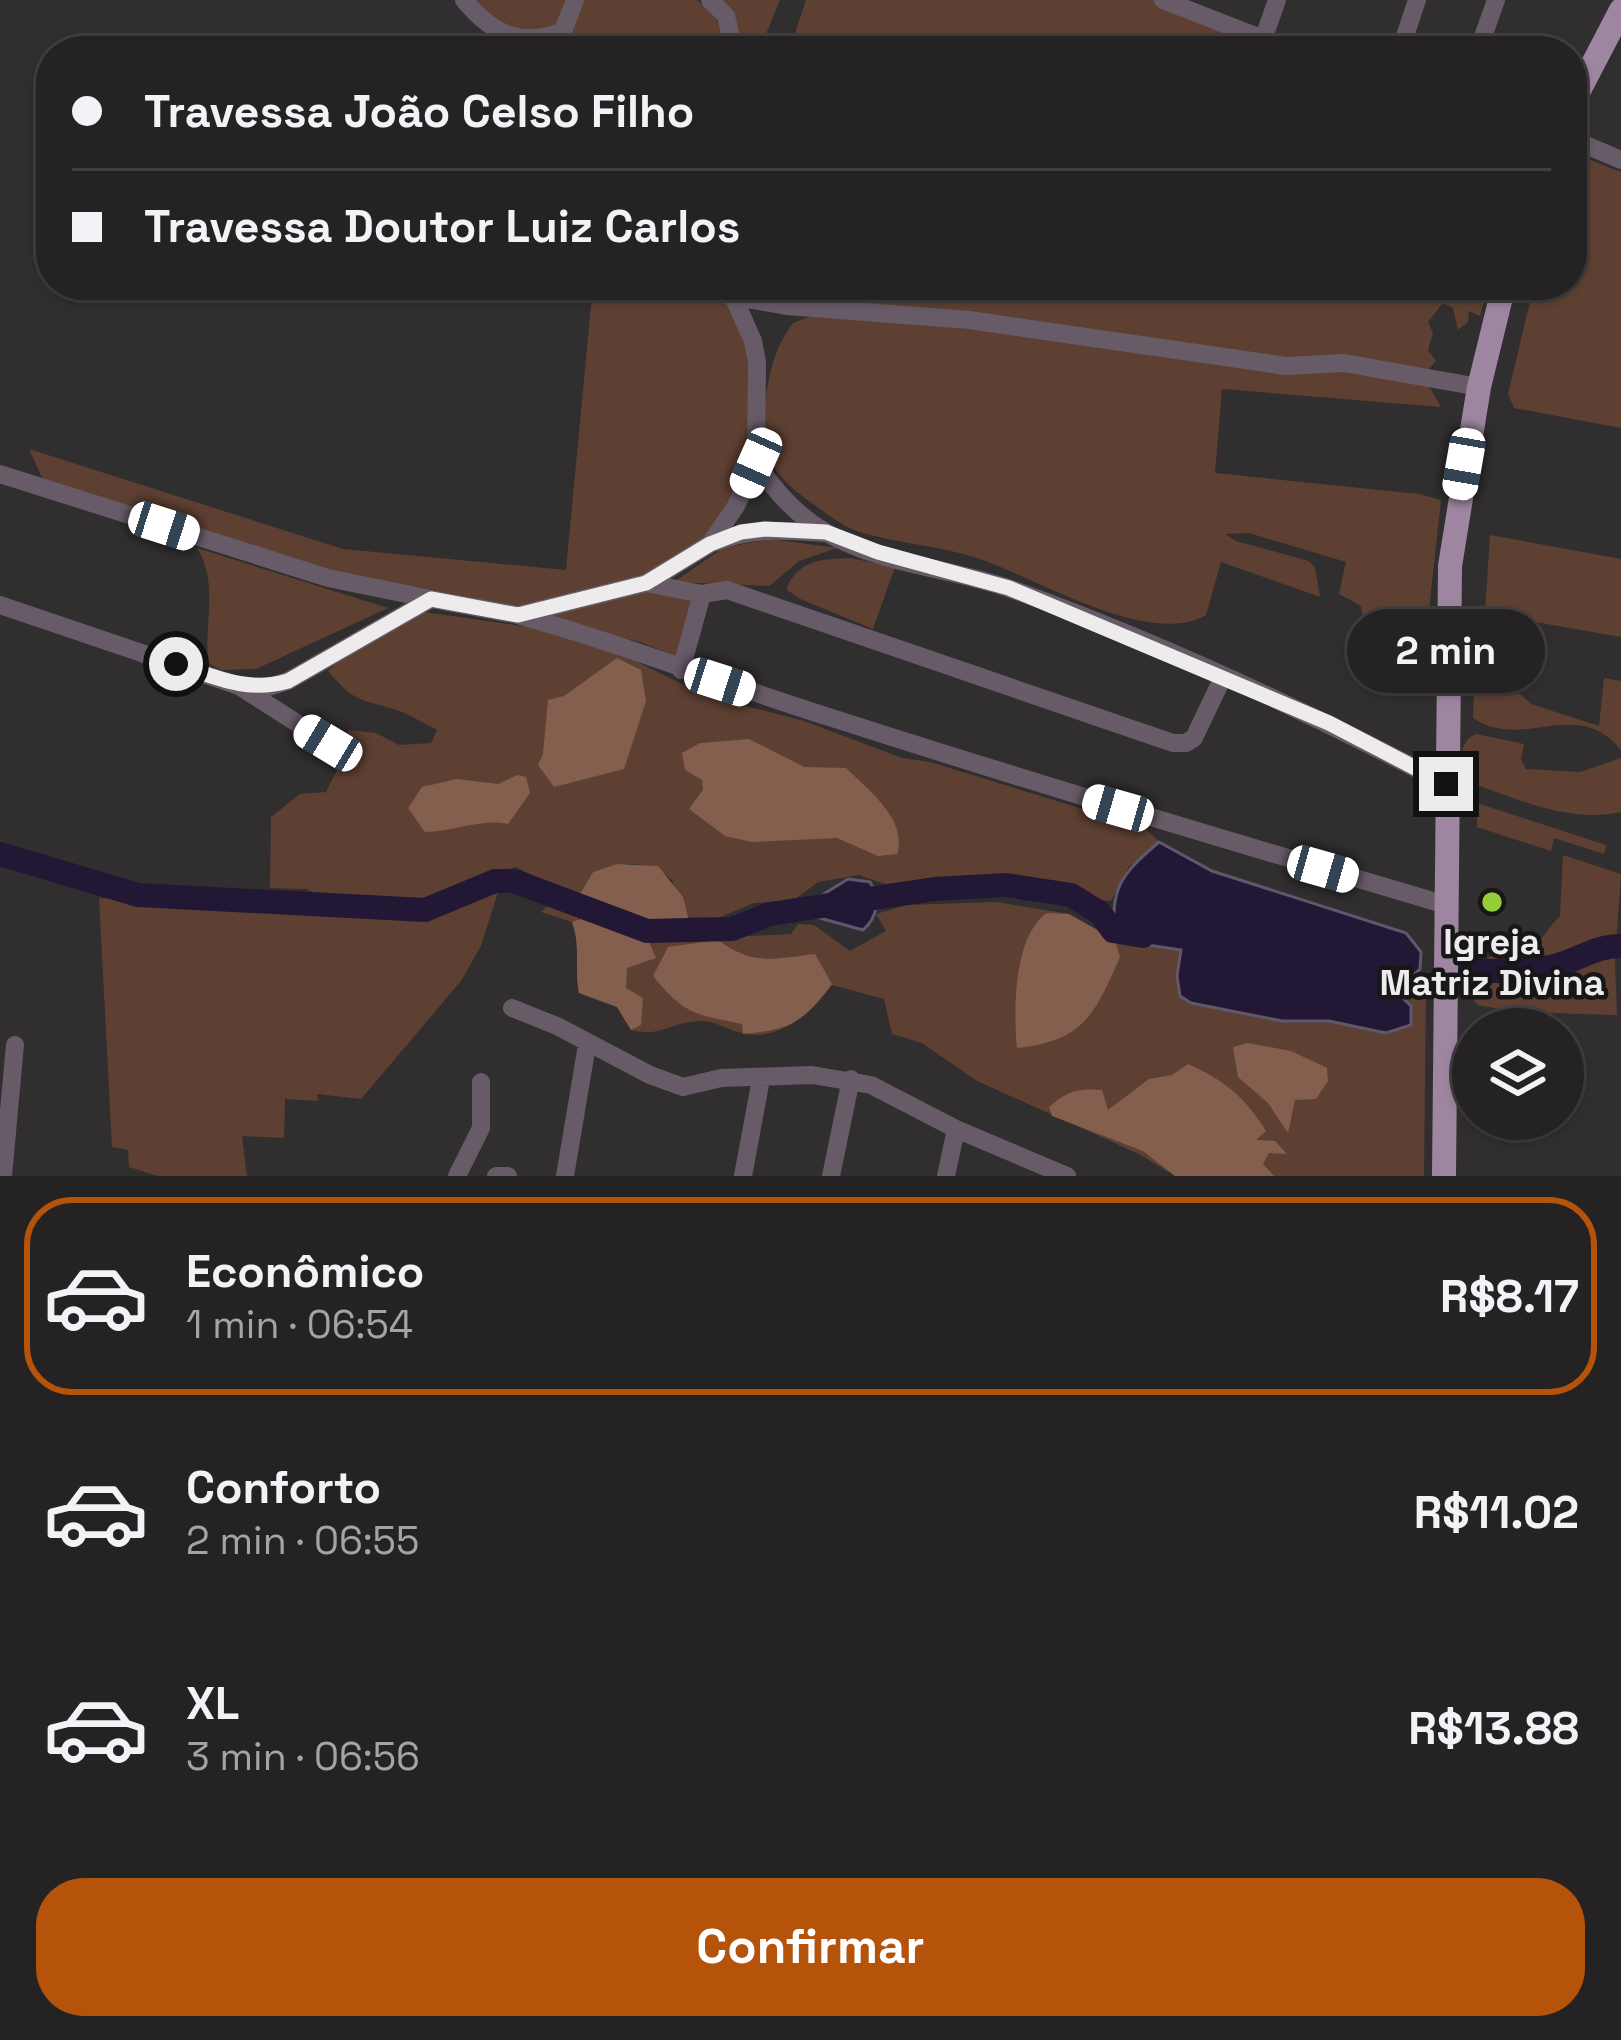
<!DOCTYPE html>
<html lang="pt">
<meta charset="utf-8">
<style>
body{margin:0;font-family:"Space Grotesk",sans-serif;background:#312f30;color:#f1f3f6;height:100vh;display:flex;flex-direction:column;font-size:45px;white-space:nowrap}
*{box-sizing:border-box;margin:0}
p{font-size:39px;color:#a3a4a6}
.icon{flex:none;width:66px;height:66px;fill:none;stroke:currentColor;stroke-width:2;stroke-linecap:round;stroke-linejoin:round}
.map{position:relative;height:1176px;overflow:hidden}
.sheet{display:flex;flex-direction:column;background:#252223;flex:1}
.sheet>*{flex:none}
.hud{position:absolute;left:36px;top:36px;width:1551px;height:264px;border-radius:48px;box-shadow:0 3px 9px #0004,0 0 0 3px #423f41;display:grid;align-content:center;height:264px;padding:0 36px;background:#252223}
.fabs{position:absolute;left:1452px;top:1008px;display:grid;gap:24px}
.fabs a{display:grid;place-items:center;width:132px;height:132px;border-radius:50%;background:#252223;box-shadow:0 3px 9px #0004,0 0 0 3px #423f41;font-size:60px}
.end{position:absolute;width:54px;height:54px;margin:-27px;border:15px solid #eeebec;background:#111;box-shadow:0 0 0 6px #111}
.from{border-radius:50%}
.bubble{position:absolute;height:84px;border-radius:42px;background:#252223;box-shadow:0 3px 9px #0004,0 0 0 3px #423f41;font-size:39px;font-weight:700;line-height:84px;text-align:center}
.car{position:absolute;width:36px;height:72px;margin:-36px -18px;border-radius:15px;box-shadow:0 0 9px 3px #0007;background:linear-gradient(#fff 24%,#345 0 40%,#fff 0 76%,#345 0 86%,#fff 0)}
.hud b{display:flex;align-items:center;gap:42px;height:114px;font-size:45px}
.hud b+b{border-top:3px solid #423f41}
.hud i{width:30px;height:30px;background:#f1f3f6}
ul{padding:21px 0 0;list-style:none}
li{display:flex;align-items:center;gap:36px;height:198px;margin:0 24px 18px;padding:0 12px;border:6px solid transparent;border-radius:48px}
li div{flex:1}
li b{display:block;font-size:45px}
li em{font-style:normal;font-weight:700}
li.on{border-color:#b45309}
li>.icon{width:108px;height:108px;stroke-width:1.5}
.primary-button{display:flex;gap:24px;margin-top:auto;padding:24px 36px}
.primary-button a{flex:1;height:138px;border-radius:48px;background:#b45309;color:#fff;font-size:48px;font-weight:700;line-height:138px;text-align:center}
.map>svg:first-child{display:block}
</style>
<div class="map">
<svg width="1621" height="1176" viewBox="0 0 1621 1176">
<rect width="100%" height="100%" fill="#312e2f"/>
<path fill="#5d4032" d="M 475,0 L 572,0 L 561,22 L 535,35 L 501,27 Z
M 582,0 L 696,0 C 714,10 725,30 726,51 L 555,51 Z
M 717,0 L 780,0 L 759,51 L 737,51 Z
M 806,0 L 1156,0 L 1274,51 L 789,51 Z
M 1580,156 L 1621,172 L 1621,428 L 1514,408 L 1508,394 L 1534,285 L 1572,285 L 1572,180 Z
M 593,285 L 723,285 L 753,355 L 749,454 L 738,496 L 694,549 L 640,578 L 517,606 L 337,572 L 43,480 L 29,449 L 343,549 L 566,570 Z
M 737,285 L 1488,285 L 1480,316 L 1469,311 L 1468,322 L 1458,330 L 1453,308 L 1443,303 L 1428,322 L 1433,333 L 1428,350 L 1436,361 L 1427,371 L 1285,360 L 752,294 Z
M 819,313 L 1334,368 L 1414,379 L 1430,388 L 1441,407 L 1222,389 L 1215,473 L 1419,494 L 1441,500 L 1426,638 L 1363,620 L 1361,606 L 1339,594 L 1346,562 L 1249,533 L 1225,534 L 1236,541 L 1309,561 L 1315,568 L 1320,597 L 1221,562 L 1206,615 C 1150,648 1038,579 980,559 C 942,546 902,544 863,533 C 845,528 831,517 816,506 C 778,480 757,457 764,409 C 769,375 773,350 793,323 Z
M 1490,535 L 1621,559 L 1621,637 L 1485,613 Z
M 771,539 L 837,548 L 799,561 L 769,586 L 674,582 L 723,548 Z
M 197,548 L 388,608 L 256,669 L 222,670 L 208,663 C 204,624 219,583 197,548 Z
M 850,558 L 895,567 L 873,629 L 798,598 L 786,589 C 798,560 822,559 850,558 Z
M 643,589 L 692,597 L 679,657 L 640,642 L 549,620 L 544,615 Z
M 424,612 L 530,627 L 603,645 L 680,683 L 723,700 L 804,721 L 902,758 L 930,762 L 1145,828 L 1159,842 L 1128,868 L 1111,901 L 1094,899 L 1060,881 L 1026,878 L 980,875 L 885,884 L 859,875 L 818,882 L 793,901 L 754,903 L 718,918 L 685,917 L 671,904 L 673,881 C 649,858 623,862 593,872 L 577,899 L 516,867 C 490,877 455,900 428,905 C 410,908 319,900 307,889 L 270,888 L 271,817 L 300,794 L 326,792 L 337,770 L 332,748 L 349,730 L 376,733 L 399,745 L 431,743 L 437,730 C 425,724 414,717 402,712 C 363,698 357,706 328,671 L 355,645 Z
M 1604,678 L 1621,681 L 1621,750 C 1577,695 1523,752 1473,718 L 1474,690 L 1520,694 L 1531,704 L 1599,726 Z
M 1476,734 L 1524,744 L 1521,759 L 1526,769 L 1580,772 L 1621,758 L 1621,812 C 1568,824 1513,797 1463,780 C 1462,763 1457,741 1476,734 Z
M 1477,803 L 1606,845 L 1604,854 L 1554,838 L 1551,851 L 1477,827 Z
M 1563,855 L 1621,874 L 1615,960 L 1617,1015 L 1517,1012 L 1477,1005 L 1464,983 L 1466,974 L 1491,956 C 1539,961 1530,947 1560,916 Z
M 499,889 L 481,946 L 461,981 L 361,1099 L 317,1094 L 318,1101 L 285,1099 L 284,1138 L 242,1136 L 247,1176 L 158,1176 L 129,1167 L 128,1150 L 112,1147 L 99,898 L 429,915 Z
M 996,902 L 1069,914 L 1115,940 L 1181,949 L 1177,975 L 1239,1010 L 1282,1021 L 1329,1021 L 1386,1033 L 1396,991 L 1418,971 L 1426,986 L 1424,1176 L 1175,1176 L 1139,1154 L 977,1081 L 922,1043 L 892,1034 L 884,999 L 832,985 C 810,1014 778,1044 738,1032 C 726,1029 715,1021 702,1021 C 672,1021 662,1038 631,1030 L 617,1007 L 579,993 C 574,969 581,946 572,922 L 541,912 L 550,904 L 665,940 L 791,934 L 798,924 L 814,925 L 850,951 L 886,931 L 876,914 L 907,905 Z"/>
<path fill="#845f4d" d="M 617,658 L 641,670 L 646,701 L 624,769 L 554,787 L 538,765 L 543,754 L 548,700 L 564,696 Z
M 749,739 L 804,767 L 846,768 C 868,790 908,819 897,854 L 878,856 L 837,838 L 752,842 L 725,836 L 689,809 L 703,790 L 702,780 L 685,770 L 682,753 L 700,743 Z
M 517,775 L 526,777 L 530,793 L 508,824 C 480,818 454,832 425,832 L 408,808 L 422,787 L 457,779 L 498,784 Z
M 617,864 L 658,866 L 683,897 L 690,925 L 649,926 L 577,899 L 593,872 Z
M 1047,913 L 1069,914 L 1115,940 L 1120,957 C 1095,1014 1084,1041 1017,1048 C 1013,1010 1014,935 1047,913 Z
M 588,917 L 646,935 L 656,958 L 627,968 L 626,988 L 643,998 L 641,1025 L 631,1030 L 617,1007 L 579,993 C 574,968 581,946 572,922 Z
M 718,940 C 753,966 774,959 815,954 L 832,984 C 804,1022 790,1030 743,1034 L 742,1024 C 694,1014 685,1015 653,976 L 668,947 Z
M 1248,1043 L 1291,1051 L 1327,1068 L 1328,1081 L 1316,1099 L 1295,1100 L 1288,1133 L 1268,1103 L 1238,1077 L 1233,1047 Z
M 1188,1064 C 1224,1080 1245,1097 1266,1131 L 1256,1140 L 1275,1141 L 1287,1154 L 1269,1153 L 1263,1164 L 1274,1176 L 1175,1176 L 1143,1151 L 1052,1116 L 1049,1107 C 1067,1091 1078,1088 1102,1090 L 1108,1110 L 1149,1079 L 1172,1075 Z"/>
<path fill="#221835" stroke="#5f576c" stroke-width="3" d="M 1159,842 L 1212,871 L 1406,933 L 1421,952 L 1420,969 L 1396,991 L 1411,1006 L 1411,1025 L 1386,1033 L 1329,1021 L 1282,1021 L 1191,1003 L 1180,996 L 1177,976 L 1181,950 L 1115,940 C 1110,888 1120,875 1159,842 Z
M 848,879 L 870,882 C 880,899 878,917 863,930 L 816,917 L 811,902 Z"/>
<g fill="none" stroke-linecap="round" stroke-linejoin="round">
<path stroke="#221835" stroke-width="24" d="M 0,854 L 138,895 L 425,910 L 495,881 L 514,881 L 647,931 L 732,929 L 770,914 L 934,889 L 1006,885 L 1071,895 L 1100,913 L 1113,931 L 1143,936
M 1466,970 C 1497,972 1525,972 1555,966 C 1578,960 1598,945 1621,946"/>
<path stroke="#675b68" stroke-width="18" d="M 464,0 C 492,34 521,48 563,31 L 575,0
M 710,0 L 726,16 L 734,51
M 1163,0 L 1294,51
M 1264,37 L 1277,0
M 1400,51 L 1417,0
M 1478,51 L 1496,0
M 1572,139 L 1621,160
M 736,297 L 787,306 L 969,320 L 1286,366 L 1344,363 L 1479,387
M 756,463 C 774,490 798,517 827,533 C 882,565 952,568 1011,589 C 1160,642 1306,711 1446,784
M 0,474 L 328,578 L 431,599
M 713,543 C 752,527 785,530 826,533
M 646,583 L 702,594 L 727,590 L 1173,743 L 1186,743 L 1194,738 L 1223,677
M 0,605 L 239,686 L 328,743
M 518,615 C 623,644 724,684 829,717 C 1034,783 1240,844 1446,905
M 681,670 L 702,594
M 239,686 L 265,688 L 288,681 L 431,599 L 518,615 L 646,583 L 710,544 L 736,506 L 756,463 L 757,362 L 753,341 L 728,285
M 512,1008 L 557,1026 L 650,1075 L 683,1087 L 721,1078 L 812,1075 L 871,1085 L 956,1129 L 1067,1176
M 3,1176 L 15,1045
M 457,1176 L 481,1128 L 481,1082
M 496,1176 L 508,1176
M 565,1176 L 587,1045
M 743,1176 L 761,1079
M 831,1176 L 851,1079
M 946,1176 L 956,1129"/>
<path stroke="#9e86a0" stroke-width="24" d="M 1572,104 L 1621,10
M 1444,1176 L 1450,566 L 1479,387 L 1504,285"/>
</g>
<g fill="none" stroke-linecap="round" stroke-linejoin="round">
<path stroke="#eeebec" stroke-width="15" d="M 176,664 C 215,677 247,693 288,681 L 431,599 L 518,615 L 646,583 L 710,544 L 741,532 L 765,529 L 826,532 L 878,552 L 1009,588 L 1329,723 L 1446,784"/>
</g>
<circle fill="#95cc3a" stroke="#181717" stroke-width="4.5" cx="1492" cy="902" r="12"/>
<g text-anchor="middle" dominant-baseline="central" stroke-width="9" stroke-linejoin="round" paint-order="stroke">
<g font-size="36" font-weight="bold" fill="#eeebec" stroke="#181717">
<text x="1492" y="942">Igreja<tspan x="1492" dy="41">Matriz Divina</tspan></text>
</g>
</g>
</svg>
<div class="fabs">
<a><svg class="icon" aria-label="layers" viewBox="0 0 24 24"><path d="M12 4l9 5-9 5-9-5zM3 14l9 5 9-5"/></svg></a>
</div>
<i class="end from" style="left:176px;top:664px"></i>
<i class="end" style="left:1446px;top:784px"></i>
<div class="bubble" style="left:1347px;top:609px;width:198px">2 min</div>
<i class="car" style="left:756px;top:463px;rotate:204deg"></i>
<i class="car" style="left:1464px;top:464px;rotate:190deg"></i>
<i class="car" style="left:164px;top:526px;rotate:108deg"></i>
<i class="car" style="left:720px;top:682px;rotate:108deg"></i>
<i class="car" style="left:328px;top:743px;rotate:301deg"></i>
<i class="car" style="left:1118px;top:808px;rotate:286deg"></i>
<i class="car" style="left:1323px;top:869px;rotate:106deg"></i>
<div class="hud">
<b><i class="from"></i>Travessa João Celso Filho</b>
<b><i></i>Travessa Doutor Luiz Carlos</b>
</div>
</div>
<section class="sheet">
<ul>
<li class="on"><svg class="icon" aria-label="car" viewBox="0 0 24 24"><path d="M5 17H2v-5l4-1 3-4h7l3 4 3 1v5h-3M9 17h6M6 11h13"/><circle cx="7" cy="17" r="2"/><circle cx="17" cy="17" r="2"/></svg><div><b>Econômico</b><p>1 min · 06:54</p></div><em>R$8.17</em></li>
<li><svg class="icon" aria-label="car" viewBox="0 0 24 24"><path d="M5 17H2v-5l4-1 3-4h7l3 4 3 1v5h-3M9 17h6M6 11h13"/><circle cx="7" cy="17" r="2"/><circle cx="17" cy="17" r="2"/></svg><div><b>Conforto</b><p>2 min · 06:55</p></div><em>R$11.02</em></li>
<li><svg class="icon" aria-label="car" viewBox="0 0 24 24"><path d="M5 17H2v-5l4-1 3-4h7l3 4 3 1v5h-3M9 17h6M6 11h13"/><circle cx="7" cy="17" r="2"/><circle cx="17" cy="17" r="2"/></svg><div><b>XL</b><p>3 min · 06:56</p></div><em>R$13.88</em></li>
</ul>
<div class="primary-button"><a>Confirmar</a></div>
</section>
